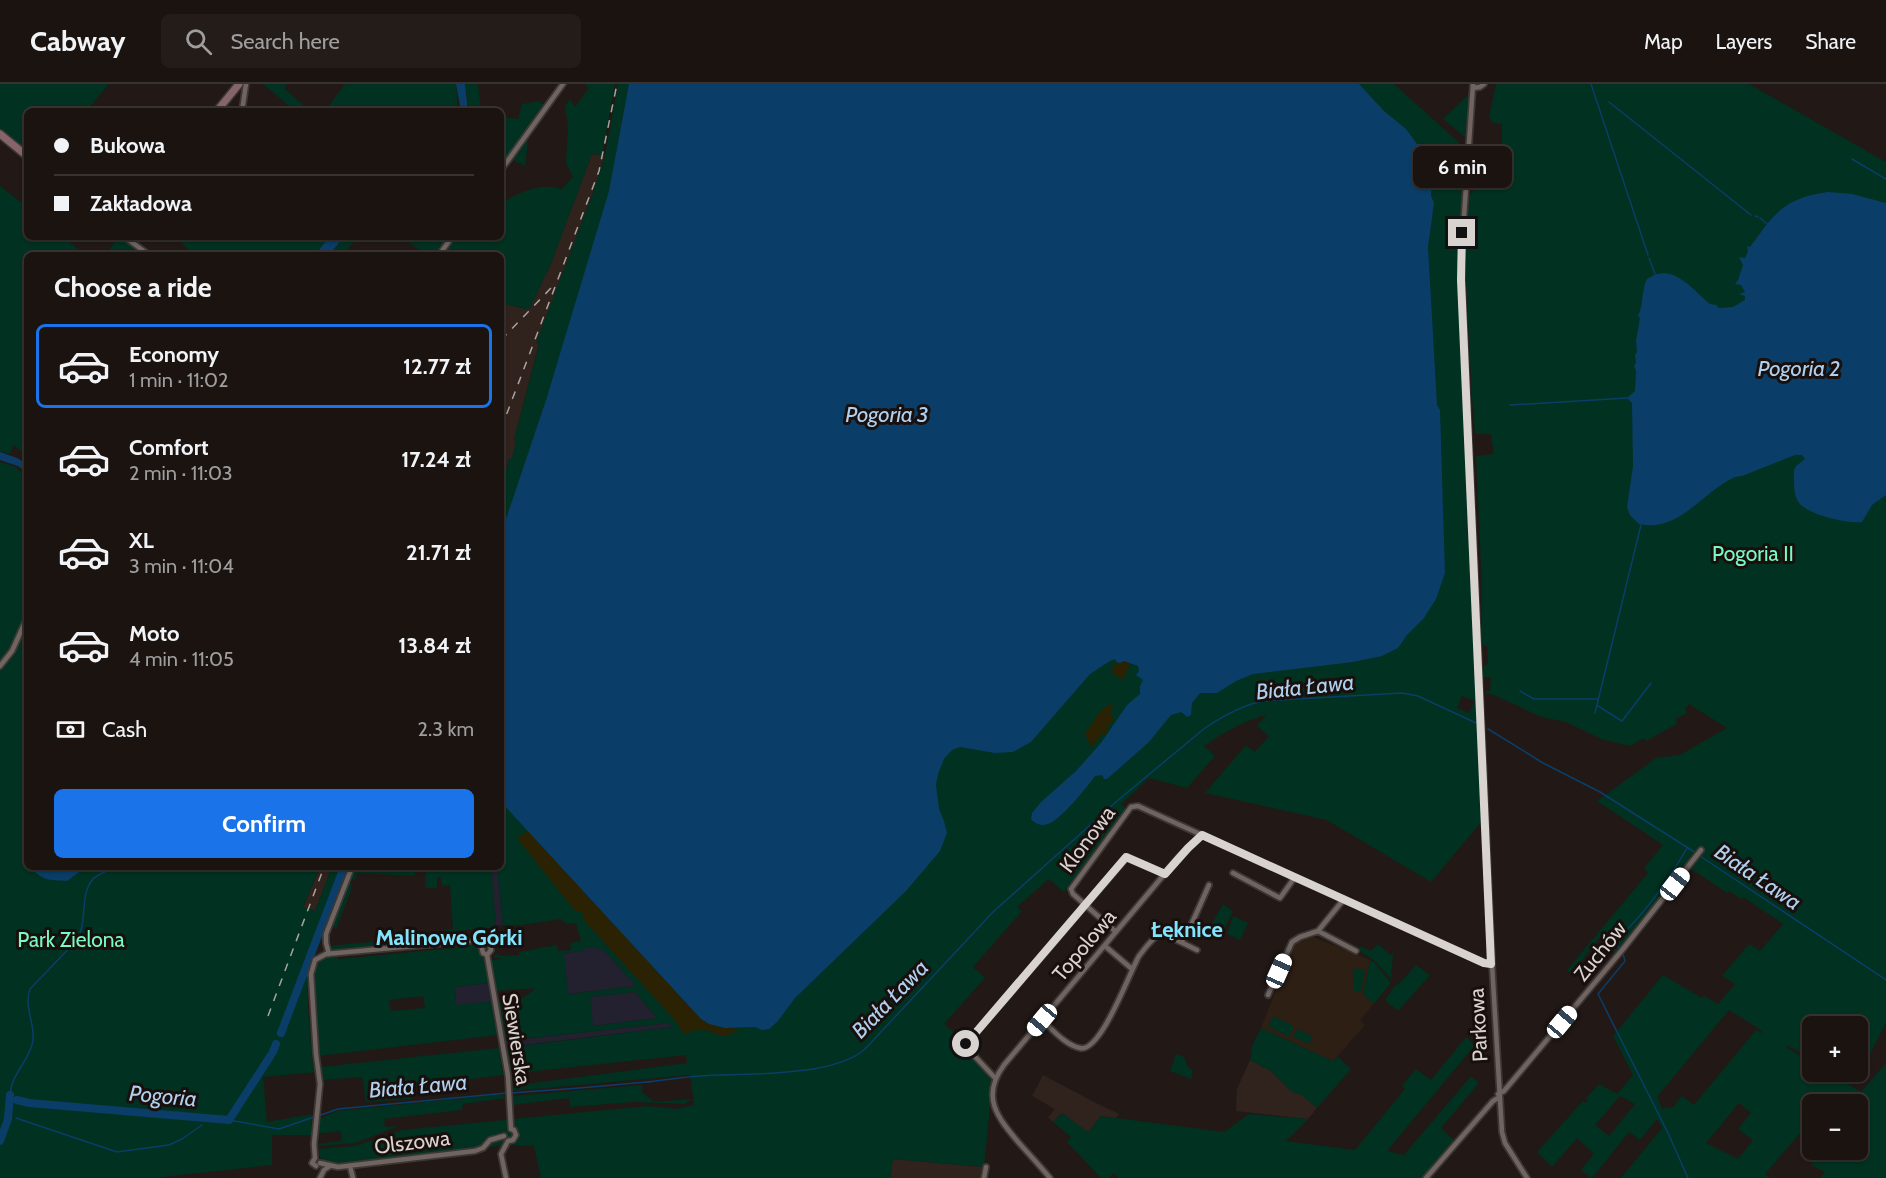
<!DOCTYPE html>
<meta charset="utf-8">
<style>
body{margin:0;font-family:Cabin,sans-serif;background:#231c19;color:#f1f3f6;height:100vh;display:flex;flex-direction:column;font-size:22px;white-space:nowrap}
*{box-sizing:border-box;margin:0}
p{font-size:20px;color:#9f9e9f}
.icon{flex:none;width:33px;height:33px;fill:none;stroke:currentColor;stroke-width:2;stroke-linecap:round;stroke-linejoin:round}
.map{position:relative;flex:1;overflow:hidden}
.sheet{position:absolute;left:24px;top:168px;width:480px;height:618px;display:flex;flex-direction:column;background:#1a1310;border-radius:9px;box-shadow:0 2px 4px #0004,0 0 0 2px #383230}
.sheet>*{flex:none}
.guide{position:absolute;left:24px;top:24px;width:480px;height:132px;border-radius:9px;box-shadow:0 2px 4px #0004,0 0 0 2px #383230;display:grid;align-content:center;height:132px;padding:0 30px;background:#1a1310}
.controls{position:absolute;left:1802px;top:932px;display:grid;gap:12px}
.controls a{display:grid;place-items:center;width:66px;height:66px;border-radius:9px;background:#1a1310;box-shadow:0 2px 4px #0004,0 0 0 2px #383230;font-size:30px}
.end{position:absolute;width:27px;height:27px;margin:-14px;border:8px solid #d9d3d0;background:#111;box-shadow:0 0 0 3px #111}
.from{border-radius:50%}
.bubble{position:absolute;height:42px;border-radius:9px;background:#1a1310;box-shadow:0 2px 4px #0004,0 0 0 2px #383230;font-size:20px;font-weight:700;line-height:42px;text-align:center}
.car{position:absolute;width:18px;height:36px;margin:-18px -9px;border-radius:8px;box-shadow:0 0 4px 2px #0007;background:linear-gradient(#fff 24%,#345 0 40%,#fff 0 76%,#345 0 86%,#fff 0)}
.guide b{display:flex;align-items:center;gap:21px;height:57px;font-size:22px}
.guide b+b{border-top:2px solid #383230}
.guide i{width:15px;height:15px;background:#f1f3f6}
ul{padding:0;list-style:none}
li{display:flex;align-items:center;gap:18px;height:84px;margin:0 12px 9px;padding:0 18px;border:3px solid transparent;border-radius:9px}
li div{flex:1}
li b{display:block;font-size:22px}
li em{font-style:normal;font-weight:700}
li.selected{border-color:#1a73e8}
li>.icon{width:54px;height:54px;stroke-width:1.5}
h2{padding:0 30px;font-size:27px;line-height:72px}
.pay{display:flex;align-items:center;gap:15px;height:66px;padding:0 30px;font-size:22px}
.pay p{margin-inline-start:auto}
.action{display:flex;gap:12px;margin-top:auto;padding:12px 30px}
.action a{flex:1;height:69px;border-radius:9px;background:#1a73e8;color:#fff;font-size:24px;font-weight:700;line-height:69px;text-align:center}
header{display:flex;align-items:center;gap:36px;box-sizing:border-box;height:84px;padding:0 30px;background:#1a1310;border-bottom:2px solid #383230}
header strong{font-size:28px}
nav{display:flex;gap:33px;margin-inline-start:auto;font-size:21px}
.search{width:420px;height:54px;background:#231c19;display:flex;align-items:center;gap:15px;box-sizing:border-box;padding:0 21px;border-radius:9px;color:#9f9e9f;font-size:22px}
.map>svg:first-child{display:block}
</style>
<header>
<strong>Cabway</strong>
<div class="search"><svg class="icon" aria-label="search" viewBox="0 0 24 24"><circle cx="10" cy="10" r="6"/><path d="M15 15l6 6"/></svg>Search here</div>
<nav><a>Map</a><a>Layers</a><a>Share</a></nav>
</header>
<div class="map">
<svg width="1886" height="1094" viewBox="0 0 1886 1094">
<rect width="100%" height="100%" fill="#221916"/>
<path fill="#232030" d="M 491,783 L 497,783 L 503,841 L 496,841 Z
M 596,862 L 603,865 L 636,902 L 568,910 L 563,869 L 583,867 L 583,864 Z
M 489,899 L 492,917 L 456,922 L 455,903 Z
M 635,908 L 657,934 L 592,942 L 590,913 Z
M 669,939 L 672,943 L 506,963 L 505,957 Z"/>
<path fill="#30221d" d="M 592,70 L 605,71 L 594,106 L 537,259 L 539,259 L 514,356 L 517,356 L 512,375 L 509,375 L 501,405 L 501,219 L 526,225 L 550,182 Z
M 320,783 L 332,783 L 315,827 L 303,824 Z
M 1250,976 L 1271,987 L 1291,1007 L 1302,1011 L 1317,1024 L 1308,1035 L 1236,1027 L 1237,1005 Z
M 1043,991 L 1094,1018 L 1119,1030 L 1116,1034 L 1101,1032 L 1088,1049 L 1062,1029 L 1053,1038 L 1048,1033 L 1055,1025 L 1032,1012 Z
M 893,1075 L 984,1083 L 983,1094 L 890,1094 Z"/>
<path fill="#2e1f15" d="M 1313,853 L 1370,876 L 1363,910 L 1374,919 L 1360,936 L 1365,941 L 1333,977 L 1261,944 L 1294,861 L 1299,857 Z"/>
<path fill="#013120" fill-rule="evenodd" d="M 0,0 L 109,0 L 86,27 L 27,27 L 27,70 L 0,47 Z
M 263,0 L 287,0 L 284,4 L 310,27 L 295,27 Z
M 345,0 L 456,0 L 458,27 L 325,27 Z
M 465,0 L 478,0 L 481,26 L 485,27 L 469,27 Z
M 584,0 L 615,0 L 602,71 L 592,70 L 550,182 L 530,224 L 526,225 L 501,219 L 501,171 L 443,171 L 456,153 L 501,153 L 504,132 L 501,119 C 521,108 540,98 562,105 L 573,93 L 566,79 L 568,42 L 565,22 L 570,15 L 575,23 L 589,4 Z
M 618,0 L 1394,0 L 1466,65 L 1459,178 L 1483,736 L 1431,798 L 1327,736 L 1205,709 L 1246,661 L 1255,668 L 1269,652 L 1257,642 L 1266,631 C 1242,638 1224,648 1204,662 L 1215,672 L 1187,704 L 1149,694 L 1121,720 L 1127,725 L 1064,808 L 1049,795 L 1017,823 L 1022,827 L 973,883 L 985,894 L 944,940 L 964,957 L 964,964 L 991,996 L 990,1022 L 984,1083 L 893,1075 L 890,1094 L 541,1094 L 534,1062 L 507,1061 L 338,1081 C 328,1080 316,1076 319,1065 L 355,1062 L 402,1046 L 647,1022 L 676,1025 L 694,1021 L 690,991 L 511,1007 L 510,1002 L 687,979 L 686,971 L 508,990 L 504,964 L 672,943 L 669,939 L 503,957 L 496,914 C 510,919 527,915 535,904 L 496,907 L 491,879 L 491,876 L 503,875 L 493,873 L 496,870 L 502,872 L 519,871 L 519,868 L 557,861 L 558,867 L 571,866 L 570,859 L 581,857 L 576,839 L 566,840 L 561,835 L 521,841 L 503,841 L 497,783 L 501,783 L 501,405 L 509,375 L 512,374 L 516,357 L 514,356 L 539,260 L 536,259 L 594,106 L 605,71 ZM 1462,612 L 1475,617 L 1469,629 L 1457,624 ZM 596,863 L 598,866 L 603,865 L 636,902 L 568,910 L 564,869 L 584,867 L 584,864 ZM 635,908 L 657,934 L 593,942 L 590,913 Z
M 1496,0 L 1749,0 L 1886,78 L 1886,939 L 1870,970 L 1857,985 L 1857,942 L 1812,942 L 1812,976 L 1787,961 L 1786,963 L 1812,979 L 1812,987 L 1855,987 L 1845,998 L 1861,1008 L 1886,979 L 1886,1094 L 1820,1094 L 1825,1088 L 1811,1081 L 1824,1065 L 1857,1065 L 1857,1020 L 1812,1020 L 1812,1056 L 1801,1048 L 1765,1090 L 1770,1094 L 1621,1094 L 1662,1044 L 1657,1035 L 1640,1056 L 1629,1048 L 1592,1094 L 1581,1086 L 1594,1070 L 1577,1054 L 1552,1083 L 1537,1068 L 1583,1017 L 1585,1019 L 1588,1018 L 1586,1014 L 1599,1000 L 1617,1010 L 1633,991 L 1613,952 L 1663,891 L 1702,914 L 1704,912 L 1718,920 L 1735,900 L 1722,892 L 1749,860 L 1760,867 L 1783,840 L 1743,813 L 1741,815 L 1729,807 L 1727,809 L 1690,784 L 1693,780 L 1690,778 L 1616,870 L 1600,853 L 1571,890 L 1567,886 L 1648,789 L 1644,784 L 1663,761 L 1597,717 L 1656,674 L 1680,671 L 1727,644 L 1689,620 L 1685,625 L 1687,630 L 1676,634 L 1677,640 L 1646,657 L 1644,654 L 1630,662 L 1601,655 L 1566,638 L 1541,633 L 1494,611 L 1483,608 L 1490,607 L 1491,593 L 1483,593 L 1482,582 L 1488,580 L 1487,562 L 1482,562 L 1481,481 L 1476,372 L 1494,370 L 1491,350 L 1475,350 L 1472,314 L 1465,175 L 1469,112 L 1476,103 L 1479,75 L 1498,76 L 1502,71 L 1502,40 L 1493,39 L 1489,33 ZM 1729,926 L 1758,944 L 1764,950 L 1756,946 L 1694,1021 L 1682,1012 L 1672,1024 L 1665,1023 L 1663,1026 L 1657,1013 ZM 1620,1012 L 1635,1020 L 1609,1052 L 1595,1041 ZM 1739,1019 L 1751,1029 L 1738,1045 L 1753,1056 L 1738,1075 L 1706,1059 Z
M 1468,11 L 1469,13 L 1467,21 L 1469,22 L 1465,53 L 1443,35 Z
M 539,17 L 545,22 L 501,82 L 501,33 L 518,35 L 522,20 Z
M 527,57 L 528,57 L 525,81 L 527,83 L 513,76 Z
M 0,102 L 27,123 L 27,153 L 63,153 L 85,171 L 27,171 L 27,372 L 14,361 L 10,370 L 0,367 Z
M 119,153 L 129,157 L 147,171 L 105,171 Z
M 186,153 L 329,153 L 315,171 L 195,171 L 181,159 Z
M 344,153 L 359,153 L 345,167 L 350,171 L 330,171 Z
M 401,153 L 442,153 L 447,157 L 436,171 L 427,171 Z
M 0,378 L 16,383 L 27,394 L 27,783 L 320,783 L 303,823 L 315,827 L 332,783 L 350,783 L 328,841 L 325,841 L 327,844 L 307,884 L 308,925 L 312,975 L 315,988 L 263,993 L 267,1038 L 312,1030 L 311,1051 L 272,1051 L 272,1081 L 154,1094 L 0,1094 Z
M 354,783 L 415,783 L 415,792 L 358,789 L 355,796 L 350,794 Z
M 426,783 L 491,783 L 496,841 L 491,842 L 491,844 L 446,848 L 446,846 L 453,845 L 450,801 L 442,802 L 441,794 L 437,793 L 437,804 L 425,804 Z
M 348,799 L 352,800 L 351,806 L 336,845 L 331,842 Z
M 1223,820 L 1233,827 L 1223,848 L 1211,841 Z
M 1233,832 L 1248,839 L 1240,856 L 1227,850 Z
M 404,855 L 411,855 L 411,861 L 332,868 L 328,862 Z
M 479,860 L 480,869 L 486,876 L 489,899 L 455,903 L 456,921 L 492,917 L 498,951 L 318,972 L 313,888 C 318,875 324,872 337,871 L 338,875 L 454,864 L 455,861 ZM 423,912 L 425,924 L 391,927 L 389,916 Z
M 1378,860 L 1390,871 L 1393,870 L 1391,895 L 1375,877 L 1358,866 L 1360,862 L 1371,867 Z
M 1370,876 L 1374,878 L 1391,899 L 1373,921 L 1373,919 L 1363,910 Z
M 1416,881 L 1430,891 L 1398,927 L 1385,916 L 1396,900 L 1398,901 Z
M 1353,884 L 1365,886 L 1361,908 L 1354,907 Z
M 1273,932 L 1294,942 L 1289,953 L 1268,942 Z
M 1261,944 L 1333,977 L 1338,973 L 1351,985 L 1317,1024 L 1302,1011 L 1292,1008 L 1271,987 L 1250,976 L 1252,962 Z
M 1297,945 L 1312,952 L 1309,960 L 1293,953 Z
M 1466,953 L 1475,961 L 1387,1067 L 1404,1071 L 1471,992 L 1479,999 L 1441,1044 L 1456,1058 L 1442,1074 L 1438,1075 L 1424,1094 L 1118,1094 L 1114,1089 L 1109,1094 L 1101,1094 L 1067,1058 L 1071,1053 L 1053,1038 L 1062,1029 L 1088,1048 L 1101,1032 L 1224,1048 L 1249,1030 L 1308,1035 L 1286,1057 L 1355,1066 L 1405,1005 L 1402,1002 L 1416,985 L 1431,996 Z
M 499,964 L 503,991 L 410,1003 L 411,1015 L 366,1018 L 362,993 L 322,996 L 320,983 Z
M 1176,970 L 1184,973 L 1188,983 L 1193,987 L 1191,995 L 1170,987 Z
M 642,1001 L 642,1008 L 652,1016 L 653,1018 L 693,1015 L 684,1020 L 633,1018 L 570,1023 L 569,1014 L 512,1021 L 511,1012 Z
M 504,1010 L 505,1014 L 463,1020 L 462,1026 L 384,1035 L 385,1043 L 399,1042 L 355,1059 L 318,1062 L 316,1060 L 342,1057 L 340,1047 L 317,1050 L 319,1035 L 337,1027 Z"/>
<path fill="#2a2202" d="M 1124,577 L 1130,580 L 1123,596 L 1111,588 L 1116,578 L 1120,579 Z
M 1108,621 L 1114,622 L 1110,628 L 1114,636 L 1106,644 L 1109,647 L 1106,651 L 1103,649 L 1091,663 L 1085,650 L 1098,630 Z
M 528,747 L 701,935 L 725,944 L 741,945 L 726,952 C 705,949 708,940 684,950 L 673,934 L 583,835 L 582,827 L 575,827 L 517,754 Z"/>
<path fill="#0a3e68" d="M 456,0 L 465,0 L 468,27 L 461,27 Z
M 629,0 L 1359,0 L 1384,27 L 1406,45 L 1417,60 L 1421,60 L 1433,84 L 1431,112 L 1434,119 L 1428,163 L 1437,321 L 1440,326 L 1445,489 L 1436,515 L 1424,534 L 1407,551 L 1398,564 L 1382,572 L 1353,578 L 1253,590 L 1236,597 L 1217,609 L 1200,609 L 1192,619 L 1191,631 L 1187,633 L 1181,628 L 1171,631 L 1149,658 L 1107,695 L 1104,695 L 1102,691 L 1095,692 C 1087,703 1061,736 1048,740 C 1041,743 1035,739 1031,735 L 1032,729 L 1041,718 L 1076,687 L 1101,659 L 1127,621 L 1140,610 L 1140,602 L 1143,596 L 1136,591 L 1139,587 L 1138,582 L 1124,577 L 1120,579 L 1116,578 L 1115,575 L 1110,577 L 1090,590 L 1031,658 L 1013,668 L 995,669 L 960,663 L 952,666 L 944,675 L 938,690 L 936,701 L 939,725 L 944,737 L 947,749 L 940,767 L 906,807 L 795,914 L 777,938 L 769,945 L 762,946 L 755,943 L 725,944 L 709,940 L 701,935 L 501,718 L 501,450 L 547,313 L 609,107 Z
M 1828,108 L 1852,110 L 1886,119 L 1886,411 L 1872,421 L 1862,438 C 1848,440 1810,431 1800,420 C 1795,414 1794,407 1794,398 C 1794,394 1793,388 1795,384 C 1797,380 1802,378 1805,375 L 1802,371 L 1795,371 L 1742,392 C 1734,392 1729,396 1721,401 C 1696,418 1673,448 1639,440 L 1630,431 L 1627,423 L 1633,382 L 1632,319 L 1627,314 L 1635,307 L 1636,287 L 1634,282 L 1636,279 L 1635,271 L 1637,268 L 1636,257 L 1640,234 L 1638,232 C 1644,221 1641,206 1647,195 C 1672,177 1692,205 1710,220 L 1716,221 L 1719,224 L 1733,223 L 1745,216 L 1745,212 L 1739,210 L 1745,208 L 1741,201 L 1735,200 L 1738,196 L 1743,181 L 1739,173 L 1745,174 L 1748,167 L 1747,162 L 1750,163 C 1775,129 1784,114 1828,108 Z
M 329,153 L 344,153 L 329,171 L 315,171 Z
M 0,368 L 17,374 L 27,380 L 27,389 L 18,382 L 0,376 Z
M 30,783 L 66,783 L 71,786 L 74,783 L 86,783 L 67,797 C 49,796 43,797 30,783 Z"/>
<g fill="none" stroke-linecap="round" stroke-linejoin="round">
<path stroke="#0a3e68" stroke-width="1.5" d="M 1591,0 L 1648,171
M 1609,18 L 1751,131
M 515,61 L 544,22
M 505,75 L 511,66
M 1852,75 L 1886,95
M 501,81 L 504,77
M 1755,132 L 1758,133
M 1760,134 L 1767,140
M 442,161 L 448,153
M 435,171 L 436,170
M 1649,174 L 1655,190
M 1510,321 L 1627,314
M 1520,607 L 1534,615 L 1598,615
M 1598,622 L 1622,637 L 1651,599
M 1595,629 L 1641,441
M 1488,645 L 1543,679 L 1600,708 L 1696,769
M 1700,772 L 1886,896
M 1620,866 L 1616,858 L 1617,855 C 1645,830 1668,797 1687,764
M 1623,870 L 1625,877 L 1598,910 L 1668,1049 L 1688,1094
M 511,1009 C 553,1006 594,1003 635,999 C 657,998 678,993 700,992 C 742,989 833,994 865,965 L 993,828 L 1117,717 L 1205,644 C 1223,632 1242,621 1263,617 L 1402,609 L 1418,612 L 1476,639
M 10,1011 C 11,991 27,979 32,961 C 37,942 23,923 30,905 L 77,856 C 88,838 79,811 93,795 C 98,790 108,787 114,783
M 8,1031 L 10,1032
M 318,1032 L 338,1025 L 507,1009
M 16,1034 L 117,1068 L 169,1061 L 182,1055 L 202,1041
M 229,1036 L 279,1045 L 314,1033"/>
<path stroke="#0a3e68" stroke-width="8" d="M 281,949 L 344,783
M 273,968 L 276,960
M 17,1016 L 29,1019 L 229,1036 L 271,971
M 0,1057 L 8,1035 L 10,1011"/>
<defs>
<path id="street" d="M 1473,0 L 1461,177 L 1492,880 L 1502,1048 L 1505,1059 L 1527,1094
M 1473,4 L 1480,3 L 1484,0
M 242,27 L 246,0
M 501,86 L 563,0
M 125,153 L 149,171
M 439,171 L 452,153
M 0,582 L 12,567 L 27,534
M 1233,789 L 1280,814 L 1295,793
M 1318,847 L 1356,867
M 1116,848 L 1073,810 L 1071,805 L 1131,723 L 1138,722 L 1484,879 L 1492,880
M 480,856 L 483,869 L 487,871 L 508,992 L 511,1045
M 1181,858 L 1188,848 L 1209,801
M 1105,862 L 1132,885
M 329,870 L 326,859 L 326,850 L 352,783
M 1268,911 L 1292,858 L 1300,853 L 1318,847 L 1344,815
M 1042,936 C 1052,945 1065,961 1080,964 C 1101,969 1130,887 1139,872 C 1144,865 1151,857 1157,851 L 1164,850 L 1197,866
M 996,995 L 968,965 L 967,959 L 1127,773 L 1165,790
M 1498,1010 L 1504,1007 L 1623,865 L 1701,766
M 508,1057 L 513,1056 L 516,1051 L 514,1046 L 511,1045
M 315,1074 L 314,1060 L 320,1000 L 316,970 L 311,890 L 315,876 L 326,870 L 480,856 L 484,851 L 489,854 L 491,866 L 487,871
M 315,1074 L 312,1079 L 316,1082
M 320,1079 L 338,1083 L 475,1067 L 483,1064 L 490,1056 L 504,1052
M 350,1082 L 353,1094
M 320,1094 L 324,1086 L 330,1082
M 506,1094 L 501,1070 L 508,1057
M 984,1094 L 986,1083
M 1050,1094 C 1040,1082 1029,1070 1019,1059 C 998,1034 980,1013 1004,981 L 1178,774 L 1202,751
M 1426,1094 L 1493,1017 L 1498,1014"/>
<path id="secondary" d="M 217,27 L 239,0
M 0,50 L 27,72"/>
</defs>
<use href="#street" stroke="#3c3634" stroke-width="8"/>
<use href="#secondary" stroke="#3c3634" stroke-width="10"/>
<use href="#street" stroke="#6f6460" stroke-width="4.5"/>
<use href="#secondary" stroke="#856569" stroke-width="7"/>
<path stroke="#aaa3a0" stroke-width="1.5" stroke-dasharray="8 8" stroke-linecap="butt" d="M 501,256 L 551,204
M 501,345 L 599,87 L 617,0
M 268,932 L 324,783"/>
</g>
<g fill="none" stroke-linecap="round" stroke-linejoin="round">
<path stroke="#d9d3d0" stroke-width="8" d="M 966,960 L 1126,773 L 1165,790 L 1188,764 L 1202,751 L 1484,879 L 1491,880 L 1461,196 L 1462,149"/>
</g>
<g text-anchor="middle" dominant-baseline="central" stroke-width="6" stroke-linejoin="round" paint-order="stroke">
<g font-size="21" fill="#77fbc4" stroke="#19100e">
<text x="1753" y="469">Pogoria II</text>
<text x="71" y="855">Park Zielona</text>
</g>
<g font-size="21" fill="#d9d3d0" stroke="#19100e">
<text transform="translate(1087 755) rotate(-53)">Klonowa</text>
<text transform="translate(1084 861) rotate(-50)">Topolowa</text>
<text transform="translate(1600 867) rotate(-51)">Zuchów</text>
<text transform="translate(1478 941) rotate(-93)">Parkowa</text>
<text transform="translate(517 955) rotate(81)">Siewierska</text>
<text transform="translate(412 1058) rotate(-7)">Olszowa</text>
</g>
<g font-size="22" font-style="italic" fill="#b0d0f0" stroke="#19100e">
<text x="1799" y="284">Pogoria 2</text>
<text x="887" y="330">Pogoria 3</text>
<text transform="translate(1305 603) rotate(-6)">Biała Ława</text>
<text transform="translate(1758 793) rotate(34)">Biała Ława</text>
<text transform="translate(890 915) rotate(-46)">Biała Ława</text>
<text transform="translate(418 1002) rotate(-5)">Biała Ława</text>
<text transform="translate(163 1012) rotate(5)">Pogoria</text>
</g>
<g font-size="22" font-weight="bold" fill="#80e4fd" stroke="#19100e">
<text x="1187" y="845">Łęknice</text>
<text x="449" y="853">Malinowe Górki</text>
</g>
</g>
</svg>
<div class="controls">
<a>+</a>
<a>−</a>
</div>
<i class="end from" style="left:966px;top:960px"></i>
<i class="end" style="left:1462px;top:149px"></i>
<div class="bubble" style="left:1413px;top:62px;width:99px">6 min</div>
<i class="car" style="left:1675px;top:800px;rotate:38deg"></i>
<i class="car" style="left:1279px;top:887px;rotate:24deg"></i>
<i class="car" style="left:1042px;top:936px;rotate:220deg"></i>
<i class="car" style="left:1562px;top:938px;rotate:40deg"></i>
<div class="guide">
<b><i class="from"></i>Bukowa</b>
<b><i></i>Zakładowa</b>
</div>
<section class="sheet">
<h2>Choose a ride</h2>
<ul>
<li class="selected"><svg class="icon" aria-label="car" viewBox="0 0 24 24"><path d="M5 17H2v-5l4-1 3-4h7l3 4 3 1v5h-3M9 17h6M6 11h13"/><circle cx="7" cy="17" r="2"/><circle cx="17" cy="17" r="2"/></svg><div><b>Economy</b><p>1 min · 11:02</p></div><em>12.77 zł</em></li>
<li><svg class="icon" aria-label="car" viewBox="0 0 24 24"><path d="M5 17H2v-5l4-1 3-4h7l3 4 3 1v5h-3M9 17h6M6 11h13"/><circle cx="7" cy="17" r="2"/><circle cx="17" cy="17" r="2"/></svg><div><b>Comfort</b><p>2 min · 11:03</p></div><em>17.24 zł</em></li>
<li><svg class="icon" aria-label="car" viewBox="0 0 24 24"><path d="M5 17H2v-5l4-1 3-4h7l3 4 3 1v5h-3M9 17h6M6 11h13"/><circle cx="7" cy="17" r="2"/><circle cx="17" cy="17" r="2"/></svg><div><b>XL</b><p>3 min · 11:04</p></div><em>21.71 zł</em></li>
<li><svg class="icon" aria-label="car" viewBox="0 0 24 24"><path d="M5 17H2v-5l4-1 3-4h7l3 4 3 1v5h-3M9 17h6M6 11h13"/><circle cx="7" cy="17" r="2"/><circle cx="17" cy="17" r="2"/></svg><div><b>Moto</b><p>4 min · 11:05</p></div><em>13.84 zł</em></li>
</ul>
<div class="pay"><svg class="icon" aria-label="cash" viewBox="0 0 24 24"><path d="M3 7h18v10H3z"/><circle cx="12" cy="12" r="2"/></svg>Cash<p>2.3 km</p></div>
<div class="action"><a>Confirm</a></div>
</section>
</div>
